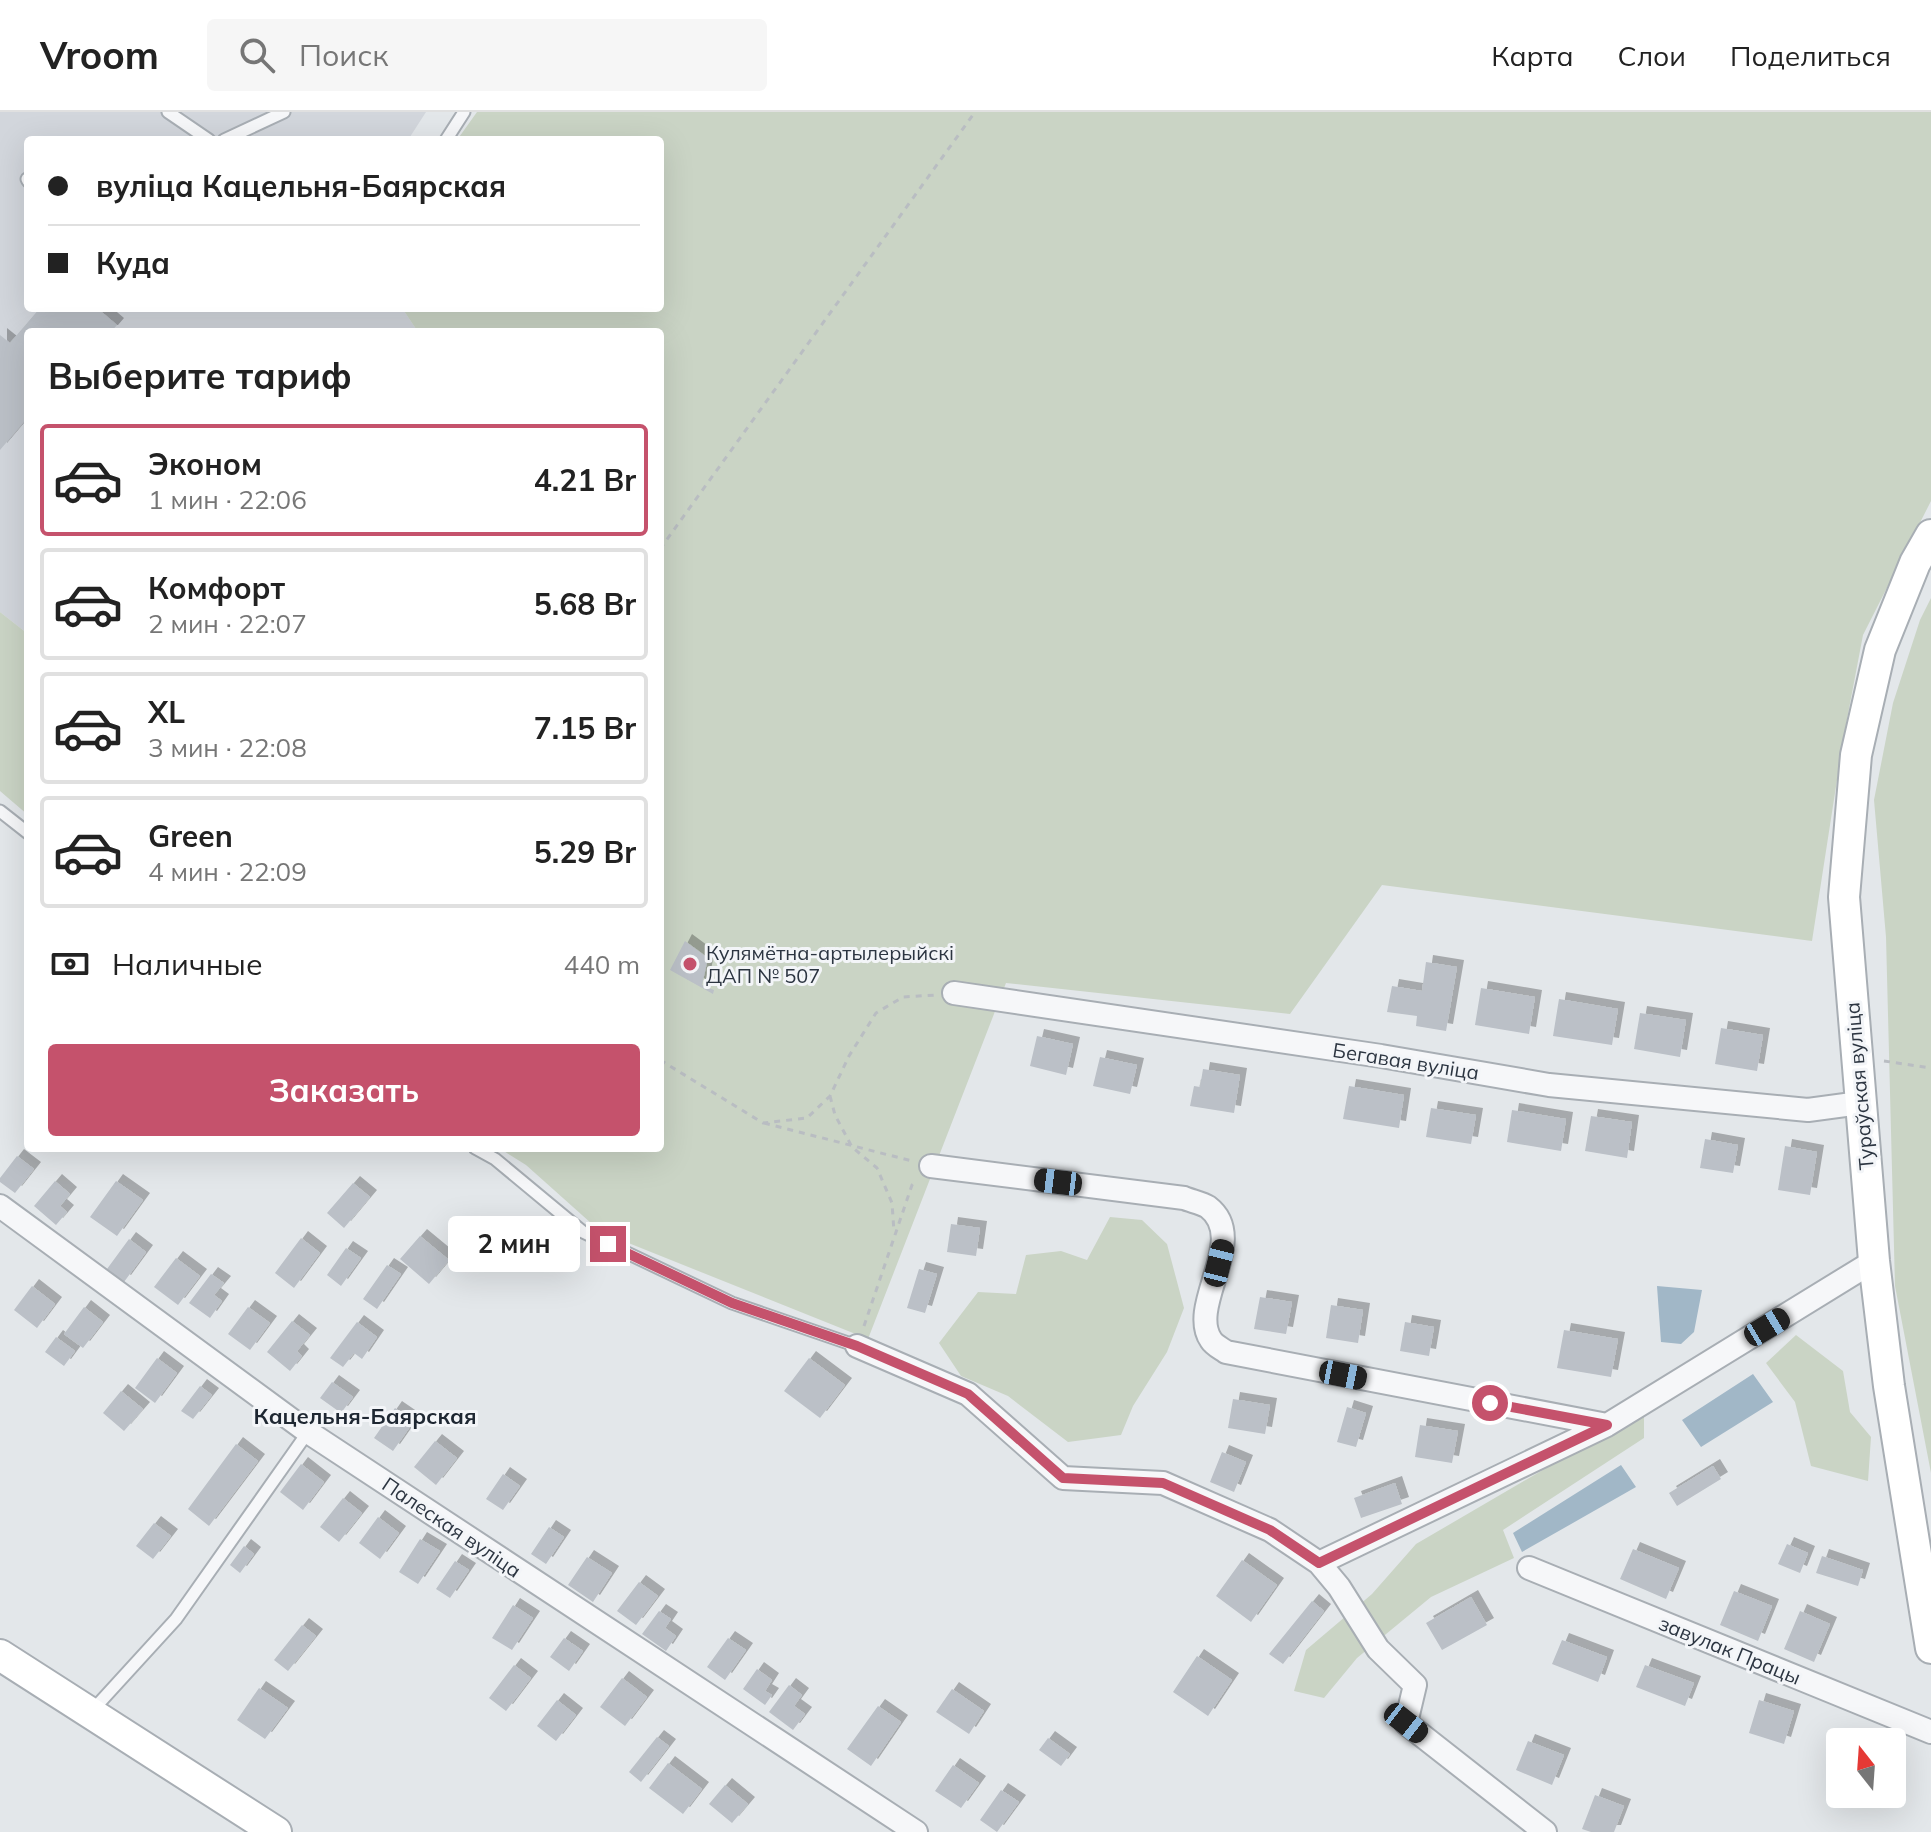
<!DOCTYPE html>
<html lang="ru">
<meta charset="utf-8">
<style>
body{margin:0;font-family:Mulish,sans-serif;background:#f6f6f6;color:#222;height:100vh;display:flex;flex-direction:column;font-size:30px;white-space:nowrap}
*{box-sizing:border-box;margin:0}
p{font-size:26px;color:#767676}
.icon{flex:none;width:44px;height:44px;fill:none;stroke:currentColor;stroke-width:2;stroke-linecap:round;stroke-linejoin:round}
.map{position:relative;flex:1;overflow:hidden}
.details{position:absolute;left:24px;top:216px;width:640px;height:824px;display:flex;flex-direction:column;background:#fff;border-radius:8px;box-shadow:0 8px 32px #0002}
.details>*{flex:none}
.top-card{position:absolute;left:24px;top:24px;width:640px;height:176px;border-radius:8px;box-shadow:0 8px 32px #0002;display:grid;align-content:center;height:176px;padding:0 24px;background:#fff}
.needle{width:52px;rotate:343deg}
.tools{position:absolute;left:1826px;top:1616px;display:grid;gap:16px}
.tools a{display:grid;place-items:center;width:80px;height:80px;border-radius:8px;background:#fff;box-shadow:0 8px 32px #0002;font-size:40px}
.end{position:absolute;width:36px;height:36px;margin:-18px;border:10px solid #c5526c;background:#fff;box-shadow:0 0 0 4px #fff}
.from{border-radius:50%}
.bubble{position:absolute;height:56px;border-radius:8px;background:#fff;box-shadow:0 8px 32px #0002;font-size:26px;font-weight:700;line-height:56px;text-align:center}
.car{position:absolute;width:24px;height:48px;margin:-24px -12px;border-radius:10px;box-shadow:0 0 6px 2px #0007;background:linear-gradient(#222 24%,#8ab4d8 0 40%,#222 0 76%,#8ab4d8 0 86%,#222 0)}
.top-card b{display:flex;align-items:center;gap:28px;height:76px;font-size:30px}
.top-card b+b{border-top:2px solid #e0e0e0}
.top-card i{width:20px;height:20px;background:#222}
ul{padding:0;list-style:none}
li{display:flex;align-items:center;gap:24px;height:112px;margin:0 16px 12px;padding:0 8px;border:4px solid #e0e0e0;border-radius:8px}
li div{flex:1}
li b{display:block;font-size:30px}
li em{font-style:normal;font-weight:700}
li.current{border-color:#c5526c}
li>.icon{width:72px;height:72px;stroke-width:1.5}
h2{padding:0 24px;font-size:36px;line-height:96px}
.pay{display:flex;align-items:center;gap:20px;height:88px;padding:0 24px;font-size:30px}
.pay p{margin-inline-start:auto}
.cta{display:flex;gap:16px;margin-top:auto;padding:16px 24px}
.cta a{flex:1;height:92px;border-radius:8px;background:#c5526c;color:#fff;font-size:32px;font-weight:700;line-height:92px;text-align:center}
header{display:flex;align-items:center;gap:48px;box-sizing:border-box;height:112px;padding:0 40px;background:#fff;border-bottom:2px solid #e0e0e0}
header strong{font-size:38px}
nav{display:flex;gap:44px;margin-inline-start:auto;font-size:28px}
.search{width:560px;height:72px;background:#f6f6f6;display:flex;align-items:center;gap:20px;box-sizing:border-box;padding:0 28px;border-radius:8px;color:#767676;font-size:30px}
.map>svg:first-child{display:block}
</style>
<header>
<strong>Vroom</strong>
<div class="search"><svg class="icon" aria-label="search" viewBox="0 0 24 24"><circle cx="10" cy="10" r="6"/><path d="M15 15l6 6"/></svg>Поиск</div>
<nav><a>Карта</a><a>Слои</a><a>Поделиться</a></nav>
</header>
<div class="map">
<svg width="1931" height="1720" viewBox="0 0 1931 1720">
<defs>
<filter id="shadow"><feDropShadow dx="7" dy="-7" stdDeviation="0" flood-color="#0004"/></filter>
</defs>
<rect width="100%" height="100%" fill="#e3e7ea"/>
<path fill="#d2d6dc" d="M 0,0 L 426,0 L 408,28 L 28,28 L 28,196 L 402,196 L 418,220 L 28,220 L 28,522 L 0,500 Z"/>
<path fill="#cad4c5" d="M 477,0 L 1931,0 L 1931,389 L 1863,523 L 1844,623 L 1812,829 L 1382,773 L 1290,902 L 1006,871 L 868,1227 L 601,1120 L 526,1053 L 499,1036 L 660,1036 L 660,220 L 418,220 L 402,196 L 660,196 L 660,28 L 457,28 Z
M 1931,486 L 1931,1361 L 1895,1174 L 1886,825 L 1874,688 L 1893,591 L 1920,508 Z
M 0,500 L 28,522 L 28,703 L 0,679 Z
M 1110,1105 L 1142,1108 L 1167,1132 L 1184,1196 L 1167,1240 L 1133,1294 L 1121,1323 L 1068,1330 L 1008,1284 L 961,1264 L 939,1231 L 978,1180 L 1016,1182 L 1026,1143 L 1061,1139 L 1087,1148 Z
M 1796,1223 L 1843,1259 L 1850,1300 L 1871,1325 L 1868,1369 L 1811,1354 L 1795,1290 L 1766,1251 Z
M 1644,1299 L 1644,1326 L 1503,1418 L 1514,1446 L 1431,1485 L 1357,1546 L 1324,1586 L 1294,1579 L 1306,1538 L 1372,1482 L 1416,1432 Z"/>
<path fill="#a1b7c7" d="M 1657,1174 L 1702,1178 L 1694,1220 L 1681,1232 L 1661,1230 Z
M 1753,1262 L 1773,1290 L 1701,1335 L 1682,1308 Z
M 1621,1353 L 1636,1375 L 1522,1440 L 1513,1421 Z"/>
<path fill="#bbc0c7" filter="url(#shadow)" d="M 40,196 L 97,196 L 117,213 L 111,220 L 28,220 L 28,305 L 0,338 L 0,223 L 10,231 Z
M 685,829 L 708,846 L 702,873 L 714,878 L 713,882 L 670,858 Z
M 1426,850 L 1457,855 L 1446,919 L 1416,914 L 1417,904 L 1387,900 L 1392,874 L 1422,879 Z
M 1481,876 L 1535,885 L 1529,922 L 1475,913 Z
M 1559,887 L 1618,897 L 1612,933 L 1553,924 Z
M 1640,901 L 1686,908 L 1680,945 L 1634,937 Z
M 1721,916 L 1763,923 L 1757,959 L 1715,952 Z
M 1037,924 L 1073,932 L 1066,963 L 1030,954 Z
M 1100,945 L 1137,953 L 1130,982 L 1093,974 Z
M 1203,957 L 1240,963 L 1234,1001 L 1190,994 L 1194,974 L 1200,975 Z
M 1349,974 L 1404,983 L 1399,1016 L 1343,1007 Z
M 1431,996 L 1476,1003 L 1471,1032 L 1426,1025 Z
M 1512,998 L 1566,1007 L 1561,1039 L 1507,1030 Z
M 1591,1004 L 1632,1010 L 1627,1046 L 1585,1039 Z
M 1705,1027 L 1738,1033 L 1733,1061 L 1700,1056 Z
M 1785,1034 L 1817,1040 L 1810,1083 L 1778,1078 Z
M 17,1044 L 34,1057 L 15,1081 L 0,1070 L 0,1066 Z
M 55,1069 L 70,1082 L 60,1094 L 67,1100 L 56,1113 L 34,1094 Z
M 116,1069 L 143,1088 L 117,1124 L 90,1105 Z
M 353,1071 L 370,1085 L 344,1116 L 327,1101 Z
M 951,1112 L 980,1116 L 976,1144 L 947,1140 Z
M 420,1124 L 449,1148 L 429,1172 L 400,1147 Z
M 301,1126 L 320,1141 L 294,1176 L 275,1161 Z
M 129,1127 L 146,1140 L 124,1170 L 107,1157 Z
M 346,1136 L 361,1146 L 341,1174 L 327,1163 Z
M 176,1146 L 200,1164 L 178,1193 L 154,1175 Z
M 387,1153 L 401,1162 L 377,1197 L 363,1187 Z
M 919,1157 L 937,1162 L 925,1201 L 907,1196 Z
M 211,1162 L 224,1171 L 214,1183 L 222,1189 L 210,1206 L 189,1191 Z
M 32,1174 L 55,1192 L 37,1216 L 14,1198 Z
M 1260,1185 L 1292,1190 L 1286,1222 L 1254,1217 Z
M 1331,1193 L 1363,1198 L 1358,1231 L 1326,1226 Z
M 84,1195 L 103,1210 L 83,1236 L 64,1222 Z
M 248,1195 L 270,1211 L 250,1238 L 228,1222 Z
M 292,1209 L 310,1223 L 297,1239 L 302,1244 L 290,1259 L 267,1240 Z
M 357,1210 L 377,1225 L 362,1247 L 354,1241 L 343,1255 L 330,1246 Z
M 1405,1210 L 1434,1215 L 1429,1244 L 1400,1239 Z
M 1564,1218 L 1618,1227 L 1611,1265 L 1557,1256 Z
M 56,1225 L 75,1239 L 64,1254 L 45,1240 Z
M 157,1246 L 177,1261 L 155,1291 L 135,1276 Z
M 809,1246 L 845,1273 L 820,1306 L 784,1279 Z
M 332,1270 L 353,1285 L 341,1301 L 320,1286 Z
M 200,1274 L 212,1283 L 193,1307 L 181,1299 Z
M 121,1279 L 143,1297 L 124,1319 L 103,1301 Z
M 1233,1287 L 1270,1293 L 1265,1322 L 1228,1316 Z
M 1347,1295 L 1366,1301 L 1356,1335 L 1337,1330 Z
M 395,1296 L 414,1309 L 393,1339 L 374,1326 Z
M 1420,1313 L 1458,1319 L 1452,1351 L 1415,1345 Z
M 435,1329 L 457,1346 L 436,1373 L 414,1355 Z
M 236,1332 L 258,1349 L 209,1414 L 188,1397 Z
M 1222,1340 L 1246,1350 L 1234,1380 L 1210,1370 Z
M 301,1352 L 324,1370 L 303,1398 L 280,1380 Z
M 1713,1354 L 1721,1367 L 1677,1394 L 1669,1381 Z
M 503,1362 L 520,1374 L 503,1398 L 486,1387 Z
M 1395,1371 L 1402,1392 L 1361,1406 L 1354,1386 Z
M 343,1386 L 362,1401 L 339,1430 L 320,1415 Z
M 378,1405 L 399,1421 L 380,1447 L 359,1431 Z
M 154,1411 L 171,1424 L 153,1447 L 136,1434 Z
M 549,1415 L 564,1425 L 546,1452 L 531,1442 Z
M 420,1427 L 440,1439 L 418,1472 L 399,1460 Z
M 1787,1432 L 1808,1441 L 1800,1461 L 1778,1452 Z
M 244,1434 L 254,1442 L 240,1461 L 230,1453 Z
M 1633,1437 L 1679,1456 L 1666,1487 L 1620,1467 Z
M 1822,1444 L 1863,1458 L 1858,1474 L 1816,1461 Z
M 587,1445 L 612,1461 L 593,1490 L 568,1473 Z
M 1242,1448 L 1277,1473 L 1251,1510 L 1216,1484 Z
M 455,1449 L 469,1458 L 450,1486 L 436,1477 Z
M 639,1470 L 658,1484 L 636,1513 L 617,1499 Z
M 1734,1479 L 1772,1494 L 1758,1529 L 1720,1513 Z
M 1471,1485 L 1487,1513 L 1442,1538 L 1426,1511 Z
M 1312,1489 L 1324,1499 L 1283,1552 L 1269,1542 Z
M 513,1493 L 533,1506 L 512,1538 L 492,1526 Z
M 659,1499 L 671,1507 L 665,1516 L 676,1524 L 666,1539 L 642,1522 Z
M 1800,1499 L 1830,1512 L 1814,1550 L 1784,1537 Z
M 302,1513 L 316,1524 L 288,1559 L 274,1548 Z
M 564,1526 L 583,1539 L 569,1559 L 550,1545 Z
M 728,1526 L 746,1538 L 725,1568 L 707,1555 Z
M 1562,1528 L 1607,1545 L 1598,1570 L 1552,1552 Z
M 1197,1544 L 1232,1568 L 1208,1604 L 1173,1580 Z
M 514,1553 L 531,1566 L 506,1599 L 489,1586 Z
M 1645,1553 L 1694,1571 L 1685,1594 L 1636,1575 Z
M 757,1557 L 772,1568 L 765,1579 L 772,1583 L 765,1593 L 743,1577 Z
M 622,1566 L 647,1585 L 625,1614 L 600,1595 Z
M 789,1573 L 802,1583 L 794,1594 L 805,1602 L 793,1618 L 769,1600 Z
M 259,1576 L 288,1596 L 265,1627 L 237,1608 Z
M 952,1577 L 984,1599 L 969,1622 L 936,1600 Z
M 557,1588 L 576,1603 L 556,1629 L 537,1614 Z
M 1759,1588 L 1794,1599 L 1784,1632 L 1749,1621 Z
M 878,1594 L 901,1610 L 871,1654 L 847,1637 Z
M 657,1625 L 669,1634 L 641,1670 L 629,1660 Z
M 1048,1626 L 1070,1642 L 1061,1654 L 1039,1638 Z
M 1528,1629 L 1564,1643 L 1552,1673 L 1516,1658 Z
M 668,1651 L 702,1677 L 683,1702 L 649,1676 Z
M 953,1653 L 979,1671 L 961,1696 L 935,1679 Z
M 725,1673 L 748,1692 L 732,1711 L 709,1692 Z
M 1001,1678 L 1019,1690 L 997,1720 L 980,1708 Z
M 1595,1683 L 1624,1694 L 1614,1720 L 1591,1720 L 1582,1717 Z"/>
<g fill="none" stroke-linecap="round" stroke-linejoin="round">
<defs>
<path id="lane" d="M 168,0 L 209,28
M 224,28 L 284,0
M 446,28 L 464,0
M 27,67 L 28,69
M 0,699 L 28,721
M 475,1036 L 495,1047 L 583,1120 L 732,1191 L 857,1234
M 91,1600 L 176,1507 L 308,1320"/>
<path id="street" d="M 954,881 L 1381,944 L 1549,973 L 1808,998 L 1860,991
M 931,1054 L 1184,1086 C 1191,1089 1202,1091 1208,1095 C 1250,1127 1187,1193 1211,1228 C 1214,1233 1222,1237 1226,1240 L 1607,1313
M 0,1094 L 308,1320 L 916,1720
M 857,1234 L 968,1282 L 1063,1366 L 1163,1371 L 1270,1418 L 1319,1451 L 1339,1475 L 1378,1537 L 1415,1573 L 1406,1611 L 1545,1720
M 1319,1451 L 1607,1313 L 1874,1149
M 1529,1456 L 1931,1620"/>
<path id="secondary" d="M 1931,423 L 1915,451 L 1880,538 L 1856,643 L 1844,785 L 1874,1149 L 1889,1274 L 1931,1536
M 0,1543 L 276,1720"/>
</defs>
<use href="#lane" stroke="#a8aeb4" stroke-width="15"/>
<use href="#street" stroke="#a8aeb4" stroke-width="26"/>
<use href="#secondary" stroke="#a8aeb4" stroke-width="34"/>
<path stroke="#b9bdc2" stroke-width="3" stroke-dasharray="6 6" stroke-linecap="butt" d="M 660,437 L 975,0
M 660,948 L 763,1011 L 807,1006 L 830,984 L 849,944 L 876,901 L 903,885 L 936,883
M 1884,949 L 1931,956
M 830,984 L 835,1003 L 852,1035 L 877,1056 L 892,1091 L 894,1120
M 764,1011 L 912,1049
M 864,1214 L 912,1073 L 917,1068"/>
<use href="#lane" stroke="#f6f7f9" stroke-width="11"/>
<use href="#street" stroke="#f6f7f9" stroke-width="22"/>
<use href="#secondary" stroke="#fff" stroke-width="30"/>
</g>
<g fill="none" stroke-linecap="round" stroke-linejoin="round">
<path stroke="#c5526c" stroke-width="10" d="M 608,1132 L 732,1191 L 857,1234 L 968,1282 L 1063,1366 L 1163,1371 L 1270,1418 L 1319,1451 L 1607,1313 L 1490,1291"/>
</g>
<circle fill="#c5526c" stroke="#f3f5f8" stroke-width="3" cx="690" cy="852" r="8"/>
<g text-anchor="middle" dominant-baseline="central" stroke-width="6" stroke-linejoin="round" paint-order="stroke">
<g font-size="20" fill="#2c3541" stroke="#f3f5f8" text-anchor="start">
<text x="706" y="840">Кулямётна-артылерыйскі<tspan x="706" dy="23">ДАП № 507</tspan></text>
</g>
<g font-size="20" fill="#2c3541" stroke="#f3f5f8">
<text transform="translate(1406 949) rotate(9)">Бегавая вуліца</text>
<text transform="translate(1859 974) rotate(-95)">Тураўская вуліца</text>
<text transform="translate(452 1415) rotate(34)">Палеская вуліца</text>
<text transform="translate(1730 1538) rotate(22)">завулак Працы</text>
</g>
<g font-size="22" font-weight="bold" fill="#1e2732" stroke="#f3f5f8">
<text x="365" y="1304">Кацельня-Баярская</text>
</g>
</g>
</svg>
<div class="tools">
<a><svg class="needle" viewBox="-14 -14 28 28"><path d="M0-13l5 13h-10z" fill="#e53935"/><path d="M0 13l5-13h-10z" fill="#767676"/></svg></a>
</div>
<i class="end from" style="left:1490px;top:1291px"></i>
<i class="end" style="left:608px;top:1132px"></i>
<div class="bubble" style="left:448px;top:1104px;width:132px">2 мин</div>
<i class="car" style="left:1058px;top:1070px;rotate:277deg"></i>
<i class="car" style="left:1219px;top:1151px;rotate:14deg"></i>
<i class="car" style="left:1767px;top:1215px;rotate:59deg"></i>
<i class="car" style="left:1343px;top:1263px;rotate:101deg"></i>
<i class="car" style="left:1406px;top:1611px;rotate:128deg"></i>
<div class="top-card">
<b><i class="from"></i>вуліца Кацельня-Баярская</b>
<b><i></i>Куда</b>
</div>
<section class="details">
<h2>Выберите тариф</h2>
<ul>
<li class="current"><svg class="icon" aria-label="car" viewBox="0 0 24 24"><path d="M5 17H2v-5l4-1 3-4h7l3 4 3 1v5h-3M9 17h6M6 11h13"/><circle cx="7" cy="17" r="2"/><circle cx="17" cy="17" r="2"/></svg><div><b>Эконом</b><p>1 мин · 22:06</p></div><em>4.21 Br</em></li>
<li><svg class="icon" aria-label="car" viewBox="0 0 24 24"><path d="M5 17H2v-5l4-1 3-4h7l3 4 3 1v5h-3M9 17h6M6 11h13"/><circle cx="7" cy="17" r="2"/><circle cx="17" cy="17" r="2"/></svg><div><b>Комфорт</b><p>2 мин · 22:07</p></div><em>5.68 Br</em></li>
<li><svg class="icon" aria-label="car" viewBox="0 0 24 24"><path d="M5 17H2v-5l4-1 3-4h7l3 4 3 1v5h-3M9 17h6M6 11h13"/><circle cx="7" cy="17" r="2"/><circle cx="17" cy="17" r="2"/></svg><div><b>XL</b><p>3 мин · 22:08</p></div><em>7.15 Br</em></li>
<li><svg class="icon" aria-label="car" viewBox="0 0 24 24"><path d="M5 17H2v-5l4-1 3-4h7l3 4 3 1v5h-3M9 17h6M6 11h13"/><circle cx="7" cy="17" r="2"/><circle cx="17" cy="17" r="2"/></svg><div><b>Green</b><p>4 мин · 22:09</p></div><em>5.29 Br</em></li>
</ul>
<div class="pay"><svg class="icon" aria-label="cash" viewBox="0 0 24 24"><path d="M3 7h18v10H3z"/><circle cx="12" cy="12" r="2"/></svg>Наличные<p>440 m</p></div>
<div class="cta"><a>Заказать</a></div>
</section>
</div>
